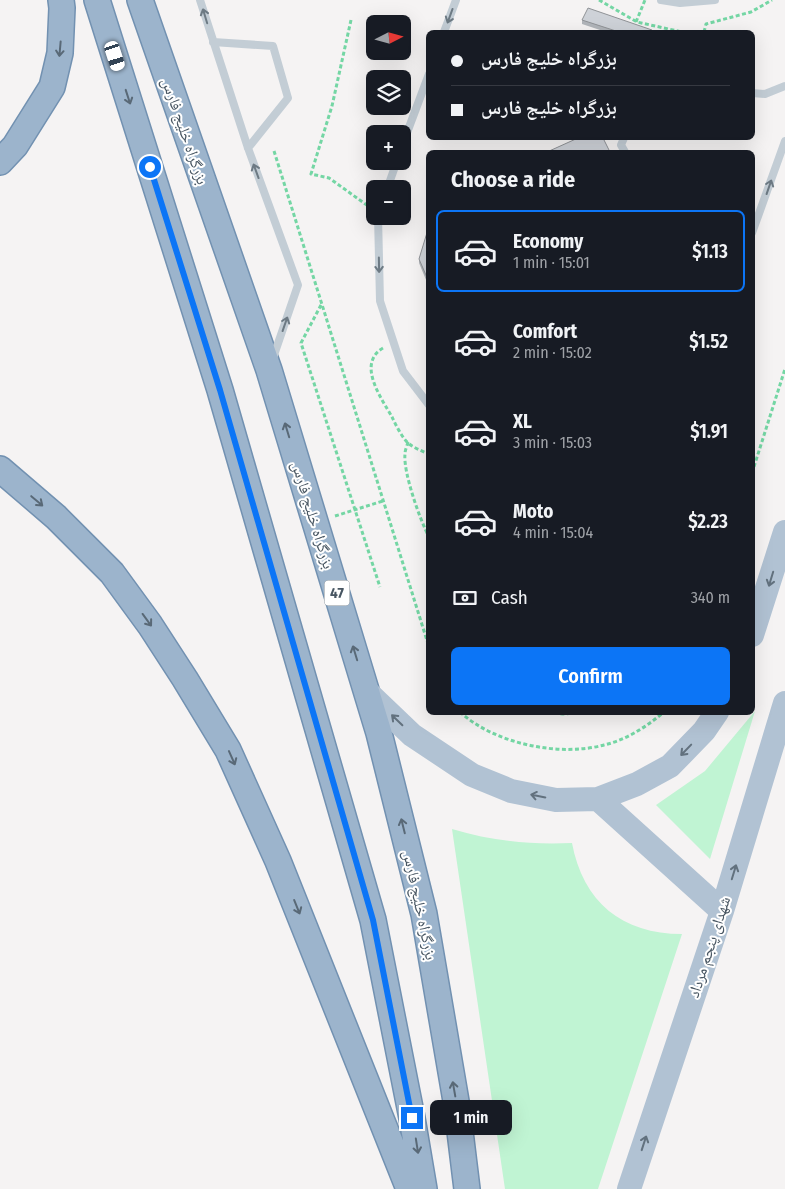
<!DOCTYPE html>
<meta charset="utf-8">
<style>
body{margin:0;font-family:"Fira Sans Condensed","Noto Naskh Arabic",sans-serif;background:#20242c;color:#f1f3f6;height:100vh;display:flex;flex-direction:column;font-size:19px;white-space:nowrap}
*{box-sizing:border-box;margin:0}
p{font-size:16px;color:#9ea1a6}
.icon{flex:none;width:28px;height:28px;fill:none;stroke:currentColor;stroke-width:2;stroke-linecap:round;stroke-linejoin:round}
.map{position:relative;flex:1;overflow:hidden}
.sheet{position:absolute;left:426px;top:150px;width:329px;height:565px;display:flex;flex-direction:column;background:#171b24;border-radius:8px;box-shadow:0 5px 20px #0002}
.sheet>*{flex:none}
.top-card{position:absolute;left:426px;top:30px;width:329px;height:110px;border-radius:8px;box-shadow:0 5px 20px #0002;display:grid;align-content:center;height:110px;padding:0 25px;background:#171b24}
.needle{width:32px;rotate:84deg}
.controls{position:absolute;left:366px;top:15px;display:grid;gap:10px}
.controls a{display:grid;place-items:center;width:45px;height:45px;border-radius:8px;background:#171b24;box-shadow:0 5px 20px #0002;font-size:25px}
.end{position:absolute;width:22px;height:22px;margin:-11px;border:6px solid #0c75f6;background:#fff;box-shadow:0 0 0 2px #fff}
.from{border-radius:50%}
.bubble{position:absolute;height:35px;border-radius:8px;background:#171b24;box-shadow:0 5px 20px #0002;font-size:16px;font-weight:600;line-height:35px;text-align:center}
.car{position:absolute;width:15px;height:30px;margin:-15px -8px;border-radius:6px;box-shadow:0 0 4px 1px #0007;background:linear-gradient(#fff 24%,#345 0 40%,#fff 0 76%,#345 0 86%,#fff 0)}
.top-card b{display:flex;align-items:center;gap:18px;height:48px;font-size:19px}
.top-card b+b{border-top:1px solid #363941}
.top-card i{width:12px;height:12px;background:#f1f3f6}
ul{padding:0;list-style:none}
li{display:flex;align-items:center;gap:15px;height:82px;margin:0 10px 8px;padding:0 15px;border:2px solid transparent;border-radius:8px}
li div{flex:1}
li b{display:block;font-size:19px}
li em{font-style:normal;font-weight:600}
li.selected{border-color:#0c75f6}
li>.icon{width:45px;height:45px;stroke-width:1.5}
h2{padding:0 25px;font-size:22px;line-height:60px}
.pay{display:flex;align-items:center;gap:12px;height:55px;padding:0 25px;font-size:19px}
.pay p{margin-inline-start:auto}
.button{display:flex;gap:10px;margin-top:auto;padding:10px 25px}
.button a{flex:1;height:58px;border-radius:8px;background:#0c75f6;color:#fff;font-size:20px;font-weight:600;line-height:58px;text-align:center}
.map>svg:first-child{display:block}
</style>
<div class="map">
<svg width="785" height="1189" viewBox="0 0 785 1189">
<rect width="100%" height="100%" fill="#f5f3f3"/>
<path fill="#c0f4d3" d="M 755,711 L 710,859 L 656,805 L 705,771 Z
M 452,829 C 492,841 530,845 572,843 C 583,902 622,934 682,934 L 598,1189 L 505,1189 Z"/>
<g fill="none" stroke-linecap="round" stroke-linejoin="round">
<defs>
<path id="trunk" d="M 97,0 L 220,390 L 373,920 L 412,1118 L 424,1189
M 140,0 L 269,370 L 379,733 L 424,914 L 457,1107 L 467,1189
M 0,162 L 15,146 L 52,87 L 60,53 L 62,8 L 61,0
M 0,469 L 56,517 L 112,573 L 150,625 L 185,679 L 228,750 L 278,861 L 409,1189"/>
</defs>
<use href="#trunk" stroke="#7291b1" stroke-width="28"/>
<path stroke="#74d6a4" stroke-width="3" stroke-dasharray="4 2.5" stroke-linecap="butt" d="M 599,0 L 637,22 L 682,32
M 351,20 L 332,106 L 311,174 L 329,178 L 371,208
M 636,22 L 645,0
M 704,32 L 706,24 L 751,12 L 772,0
M 274,151 L 429,647
M 321,305 L 301,343 L 380,587
M 383,348 C 356,364 382,399 392,417 C 396,425 401,436 408,443 C 414,448 422,451 429,454
M 408,442 C 407,446 405,450 405,454 C 403,472 420,520 429,537
M 752,473 L 785,369
M 335,516 L 383,501
M 460,712 C 495,744 559,757 604,745 C 626,740 646,727 664,712
M 541,712 L 563,714 L 585,712"/>
<path stroke="#c3cdd5" stroke-width="8" d="M 200,0 L 248,148 L 298,285 L 273,358
M 661,0 L 680,3 L 715,0
M 444,32 L 456,0
M 213,42 L 273,46 L 288,98 L 248,148
M 752,93 L 765,94 L 785,86
M 624,138 L 621,145 L 625,152
M 402,146 L 429,74
M 387,189 L 397,161
M 378,216 L 380,301 L 403,371 L 429,405
M 752,233 L 785,141"/>
<path stroke="#b1c2d3" stroke-width="24" d="M 752,635 L 785,532
M 368,693 L 412,735 L 472,775 L 511,791 L 556,800 L 598,799 L 637,784 L 670,766 L 704,731 L 717,712
M 598,799 L 722,911
M 629,1189 L 722,911 L 785,703"/>
<use href="#trunk" stroke="#9cb4cc" stroke-width="25"/>
</g>
<path fill="#b1b5ba" d="M 582,20 L 652,32 L 606,32 L 582,24 Z
M 429,226 L 429,287 L 419,263 L 419,259 Z"/>
<path fill="#ced2d8" stroke="#909397" d="M 588,8 L 652,30 L 651,32 L 619,32 L 582,20 Z
M 578,138 L 603,138 L 610,152 L 547,152 Z
M 429,226 L 429,282 L 419,259 Z"/>
<defs><path id="oneway-shaft" d="M-6 0H5M1.5-3L5.5 0L1.5 3" fill="none" stroke-width="1.6" stroke-linecap="round" stroke-linejoin="round" transform="scale(1.25)"/></defs>
<g stroke="#6d7a84">
<use href="#oneway-shaft" transform="translate(205 16) rotate(-107)"/>
<use href="#oneway-shaft" transform="translate(450 16) rotate(110)"/>
<use href="#oneway-shaft" transform="translate(256 171) rotate(-110)"/>
<use href="#oneway-shaft" transform="translate(769 187) rotate(-71)"/>
<use href="#oneway-shaft" transform="translate(379 265) rotate(89)"/>
<use href="#oneway-shaft" transform="translate(285 324) rotate(-71)"/>
</g>
<g stroke="#596977">
<use href="#oneway-shaft" transform="translate(60 49) rotate(95)"/>
<use href="#oneway-shaft" transform="translate(128 97) rotate(72)"/>
<use href="#oneway-shaft" transform="translate(287 430) rotate(-107)"/>
<use href="#oneway-shaft" transform="translate(37 501) rotate(40)"/>
<use href="#oneway-shaft" transform="translate(147 620) rotate(54)"/>
<use href="#oneway-shaft" transform="translate(355 653) rotate(-107)"/>
<use href="#oneway-shaft" transform="translate(232 758) rotate(66)"/>
<use href="#oneway-shaft" transform="translate(403 826) rotate(-104)"/>
<use href="#oneway-shaft" transform="translate(297 907) rotate(68)"/>
<use href="#oneway-shaft" transform="translate(454 1089) rotate(-100)"/>
<use href="#oneway-shaft" transform="translate(417 1146) rotate(81)"/>
</g>
<g stroke="#62717e">
<use href="#oneway-shaft" transform="translate(771 579) rotate(107)"/>
<use href="#oneway-shaft" transform="translate(397 720) rotate(-136)"/>
<use href="#oneway-shaft" transform="translate(686 750) rotate(134)"/>
<use href="#oneway-shaft" transform="translate(538 796) rotate(-169)"/>
<use href="#oneway-shaft" transform="translate(734 872) rotate(-73)"/>
<use href="#oneway-shaft" transform="translate(644 1143) rotate(-72)"/>
</g>
<g fill="none" stroke-linecap="round" stroke-linejoin="round">
<path stroke="#0c75f6" stroke-width="6" d="M 150,167 L 220,390 L 373,920 L 412,1118"/>
</g>
<g text-anchor="middle" dominant-baseline="central" stroke-width="4" stroke-linejoin="round" paint-order="stroke">
<rect fill="#fff" stroke="#7f8991" stroke-width="1" x="324.5" y="580.5" width="25" height="25" rx="4"/>
<g font-size="15" font-weight="bold" fill="#485662">
<text x="337" y="593">47</text>
</g>
<g font-size="16" fill="#485662" stroke="#fff">
<text transform="translate(185 131) rotate(71)">بزرگراه خلیج فارس</text>
<text transform="translate(313 515) rotate(73)">بزرگراه خلیج فارس</text>
<text transform="translate(420 905) rotate(78)">بزرگراه خلیج فارس</text>
<text transform="translate(709 947) rotate(-72)">شهدای پنجم مرداد</text>
</g>
</g>
</svg>
<div class="controls">
<a><svg class="needle" viewBox="-14 -14 28 28"><path d="M0-13l5 13h-10z" fill="#e53935"/><path d="M0 13l5-13h-10z" fill="#9ea1a6"/></svg></a>
<a><svg class="icon" aria-label="layers" viewBox="0 0 24 24"><path d="M12 4l9 5-9 5-9-5zM3 14l9 5 9-5"/></svg></a>
<a>+</a>
<a>−</a>
</div>
<i class="end from" style="left:150px;top:167px"></i>
<i class="end" style="left:412px;top:1118px"></i>
<div class="bubble" style="left:430px;top:1100px;width:82px">1 min</div>
<i class="car" style="left:115px;top:56px;rotate:162deg"></i>
<div class="top-card">
<b><i class="from"></i>بزرگراه خلیج فارس</b>
<b><i></i>بزرگراه خلیج فارس</b>
</div>
<section class="sheet">
<h2>Choose a ride</h2>
<ul>
<li class="selected"><svg class="icon" aria-label="car" viewBox="0 0 24 24"><path d="M5 17H2v-5l4-1 3-4h7l3 4 3 1v5h-3M9 17h6M6 11h13"/><circle cx="7" cy="17" r="2"/><circle cx="17" cy="17" r="2"/></svg><div><b>Economy</b><p>1 min · 15:01</p></div><em>$1.13</em></li>
<li><svg class="icon" aria-label="car" viewBox="0 0 24 24"><path d="M5 17H2v-5l4-1 3-4h7l3 4 3 1v5h-3M9 17h6M6 11h13"/><circle cx="7" cy="17" r="2"/><circle cx="17" cy="17" r="2"/></svg><div><b>Comfort</b><p>2 min · 15:02</p></div><em>$1.52</em></li>
<li><svg class="icon" aria-label="car" viewBox="0 0 24 24"><path d="M5 17H2v-5l4-1 3-4h7l3 4 3 1v5h-3M9 17h6M6 11h13"/><circle cx="7" cy="17" r="2"/><circle cx="17" cy="17" r="2"/></svg><div><b>XL</b><p>3 min · 15:03</p></div><em>$1.91</em></li>
<li><svg class="icon" aria-label="car" viewBox="0 0 24 24"><path d="M5 17H2v-5l4-1 3-4h7l3 4 3 1v5h-3M9 17h6M6 11h13"/><circle cx="7" cy="17" r="2"/><circle cx="17" cy="17" r="2"/></svg><div><b>Moto</b><p>4 min · 15:04</p></div><em>$2.23</em></li>
</ul>
<div class="pay"><svg class="icon" aria-label="cash" viewBox="0 0 24 24"><path d="M3 7h18v10H3z"/><circle cx="12" cy="12" r="2"/></svg>Cash<p>340 m</p></div>
<div class="button"><a>Confirm</a></div>
</section>
</div>
